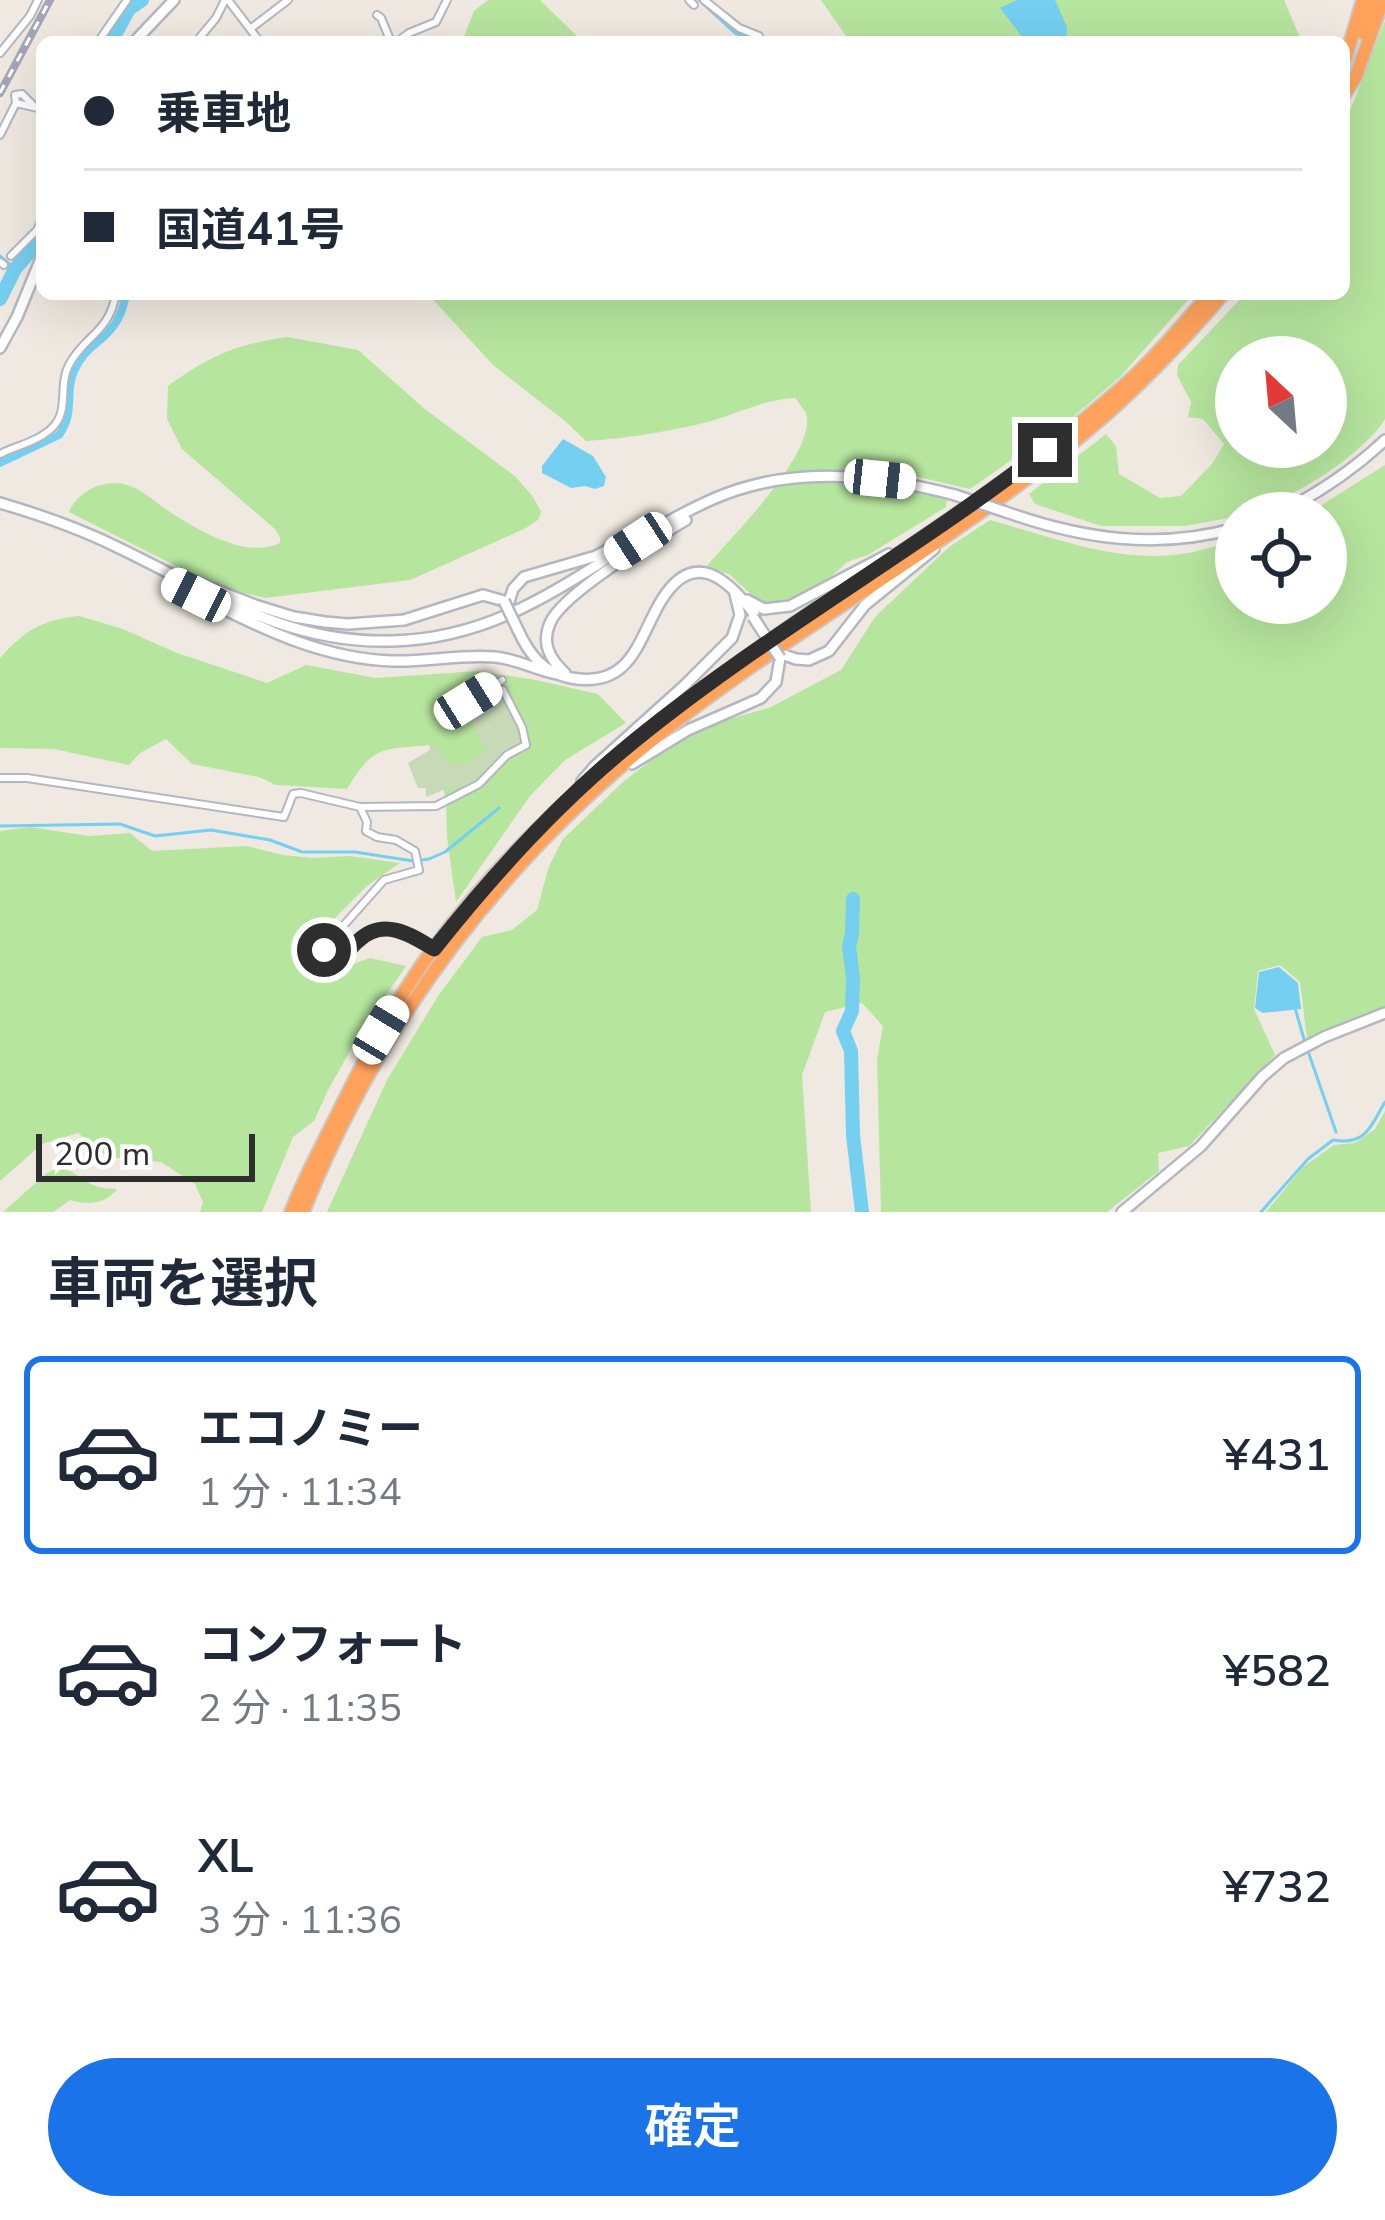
<!DOCTYPE html>
<html lang="ja">
<meta charset="utf-8">
<style>
body{margin:0;font-family:"Nunito Sans","Noto Sans JP",sans-serif;background:#f2f2f3;color:#1f2937;height:100vh;display:flex;flex-direction:column;font-size:45px;white-space:nowrap}
*{box-sizing:border-box;margin:0}
p{font-size:39px;color:#747a83}
.icon{flex:none;width:66px;height:66px;fill:none;stroke:currentColor;stroke-width:2;stroke-linecap:round;stroke-linejoin:round}
.map{position:relative;height:1212px;overflow:hidden}
.sheet{display:flex;flex-direction:column;background:#fff;flex:1}
.sheet>*{flex:none}
.top-card{position:absolute;left:36px;top:36px;width:1314px;height:264px;border-radius:18px;box-shadow:0 12px 48px #0002;display:grid;align-content:center;height:264px;padding:0 48px;background:#fff}
.needle{width:78px;rotate:334deg}
.buttons{position:absolute;left:1215px;top:336px;display:grid;gap:24px}
.buttons a{display:grid;place-items:center;width:132px;height:132px;border-radius:50%;background:#fff;box-shadow:0 12px 48px #0002;font-size:60px}
.scale{position:absolute;left:36px;bottom:30px;width:219px;box-sizing:border-box;padding-left:12px;border:6px solid #2e2e2e;border-top:0;font-size:33px;line-height:42px;white-space:nowrap;color:#2e2e2e;-webkit-text-stroke:9px #fff;paint-order:stroke}
.end{position:absolute;width:54px;height:54px;margin:-27px;border:15px solid #2e2e2e;background:#fff;box-shadow:0 0 0 6px #fff}
.from{border-radius:50%}
.car{position:absolute;width:36px;height:72px;margin:-36px -18px;border-radius:15px;box-shadow:0 0 9px 3px #0007;background:linear-gradient(#fff 24%,#345 0 40%,#fff 0 76%,#345 0 86%,#fff 0)}
.top-card b{display:flex;align-items:center;gap:42px;height:114px;font-size:45px}
.top-card b+b{border-top:3px solid #e0e1e3}
.top-card i{width:30px;height:30px;background:#1f2937}
ul{padding:0;list-style:none}
li{display:flex;align-items:center;gap:36px;height:198px;margin:0 24px 18px;padding:0 24px;border:6px solid transparent;border-radius:18px}
li div{flex:1}
li b{display:block;font-size:45px}
li em{font-style:normal;font-weight:600}
li.selected{border-color:#1a73e8}
li>.icon{width:108px;height:108px;stroke-width:1.5}
h2{padding:0 48px;font-size:54px;line-height:144px}
.action{display:flex;gap:24px;margin-top:auto;padding:24px 48px}
.action a{flex:1;height:138px;border-radius:72px;background:#1a73e8;color:#fff;font-size:48px;font-weight:600;line-height:138px;text-align:center}
.map>svg:first-child{display:block}
</style>
<div class="map">
<svg width="1385" height="1212" viewBox="0 0 1385 1212">
<rect width="100%" height="100%" fill="#efe9e1"/>
<path fill="#b6e59e" fill-rule="evenodd" d="M 488,0 L 540,0 L 583,42 L 462,42 L 474,11 Z
M 821,0 L 1284,0 L 1302,42 L 850,42 Z
M 1385,21 L 1385,419 C 1363,456 1279,509 1236,513 L 1234,517 L 1185,526 L 1101,526 L 1035,504 L 1029,494 L 1106,434 L 1116,446 L 1119,474 L 1160,498 L 1181,496 L 1212,464 L 1224,444 L 1203,419 L 1188,417 L 1191,402 L 1177,375 L 1178,365 L 1245,294 L 1344,294 L 1344,126 ZM 1236,357 L 1326,357 L 1326,447 L 1236,447 Z
M 428,294 L 1193,294 L 1120,377 L 1072,418 L 970,489 L 910,475 L 905,488 L 947,499 L 946,507 L 868,555 L 847,562 L 817,590 L 775,606 L 757,600 L 729,574 L 706,567 C 731,537 818,452 806,413 C 805,411 796,399 795,398 C 765,399 740,413 711,421 C 669,432 629,438 586,441 L 565,421 L 493,365 Z
M 287,337 L 358,350 L 426,410 L 516,477 L 533,497 L 541,511 L 539,519 L 526,528 L 410,580 L 265,598 L 236,591 L 194,575 L 69,512 C 77,492 103,479 124,484 C 143,489 157,504 173,514 C 202,532 246,559 280,543 L 280,537 L 275,529 L 182,449 L 167,419 L 168,386 C 211,355 234,345 287,337 Z
M 1385,465 L 1385,1006 L 1307,1039 L 1300,982 L 1280,965 L 1258,971 L 1254,1009 L 1275,1055 L 1189,1146 L 1158,1153 L 1159,1171 L 1107,1212 L 881,1212 L 877,1059 L 883,1026 L 862,1003 L 825,1012 L 802,1075 L 811,1212 L 327,1212 L 387,1080 L 438,996 L 482,937 L 512,930 L 537,910 L 549,866 L 563,839 L 623,782 L 668,747 L 727,720 L 771,707 L 841,670 L 875,617 L 949,547 L 990,520 C 1048,536 1111,561 1172,555 C 1194,554 1215,545 1236,541 L 1236,603 L 1326,603 L 1326,513 L 1309,513 Z
M 79,616 L 123,629 L 177,653 L 267,683 L 306,665 L 376,678 L 478,671 L 536,680 L 598,694 L 626,723 L 565,760 L 530,796 L 456,902 L 447,837 L 446,798 L 429,745 C 380,750 374,745 347,789 L 276,785 L 259,777 L 192,764 L 166,739 L 140,753 L 129,765 L 54,749 L 0,748 L 0,658 C 25,630 42,620 79,616 Z
M 30,827 L 89,836 L 130,833 L 152,851 L 246,846 L 283,855 L 313,858 L 350,856 L 400,863 L 368,885 L 324,929 L 316,950 L 331,972 L 370,958 L 406,966 L 362,1030 L 328,1090 L 314,1121 L 293,1137 L 262,1212 L 200,1212 L 203,1202 L 195,1184 L 161,1162 L 108,1157 L 78,1133 L 42,1144 L 0,1181 L 0,831 Z
M 1385,1111 L 1385,1212 L 1266,1212 L 1303,1167 L 1334,1145 L 1355,1143 L 1375,1129 Z
M 60,1167 C 87,1176 85,1189 117,1189 C 106,1205 85,1205 70,1200 L 53,1212 L 3,1212 L 47,1173 Z"/>
<path fill="#c8d9b8" d="M 500,694 L 519,728 L 521,744 L 495,758 L 493,766 L 465,786 L 451,787 L 426,797 L 426,788 L 418,788 L 408,763 L 436,746 L 452,766 L 467,763 L 485,751 L 466,710 Z"/>
<path fill="#75cff0" d="M 1017,0 L 1055,0 L 1067,27 L 1066,39 L 1063,42 L 1026,42 L 1000,8 Z
M 563,439 L 593,456 L 606,477 L 604,486 L 595,489 L 585,486 L 571,488 L 542,473 L 542,466 Z
M 1279,967 L 1298,983 L 1301,1009 L 1263,1013 L 1255,1008 L 1259,972 Z"/>
<g fill="none" stroke-linecap="round" stroke-linejoin="round">
<path stroke="#75cff0" stroke-width="3" d="M 699,0 L 735,33 L 748,38 L 751,42
M 0,256 L 15,269
M 0,826 L 120,824 L 155,836 L 211,830 L 270,840 L 302,852 L 355,852 L 413,861 L 429,859 L 445,852 L 499,808
M 1295,1008 L 1304,1039
M 1309,1054 L 1336,1132
M 1261,1212 L 1308,1159 L 1333,1140 C 1367,1146 1371,1125 1385,1102"/>
<path stroke="#75cff0" stroke-width="8" d="M 0,463 L 59,435 C 76,412 64,392 74,371 C 88,338 118,342 126,294"/>
<path stroke="#75cff0" stroke-width="14" d="M 111,42 L 129,9 L 142,0
M 0,299 L 15,269 L 42,238
M 853,899 L 852,934 L 849,946 L 853,977 L 852,1011 L 843,1031 L 851,1051 L 853,1135 L 862,1212"/>
<defs>
<path id="street" d="M 228,0 L 260,42
M 689,0 L 694,5
M 704,0 L 739,28 L 759,36
M 377,15 L 381,18 L 391,42
M 250,29 L 288,0
M 98,42 L 127,0
M 196,42 L 216,18 L 225,0
M 397,42 L 409,33 L 436,22 L 447,0
M 0,53 L 30,16 L 38,0
M 35,107 L 22,94 L 15,95 L 16,103 L 42,109
M 0,135 L 16,103
M 11,256 L 37,230 L 42,220
M 0,262 L 4,265
M 0,454 C 16,446 39,441 52,428 C 70,411 58,385 69,365 C 84,336 109,333 116,294
M 0,778 L 27,778 L 284,817 L 293,794 L 301,793 L 360,807 L 436,806 L 479,784 L 507,755 L 526,745 L 522,727 L 503,690 L 464,706 L 502,680
M 360,807 L 367,822 L 366,831 L 377,837 L 396,840 L 415,851 L 419,870 L 384,880 L 328,943 L 324,950 L 327,957 L 334,961 C 347,955 353,943 365,935 C 388,921 411,934 431,947"/>
<path id="secondary" d="M 134,42 L 174,0
M 0,348 L 17,317 L 42,256
M 0,503 C 41,515 81,529 119,548 C 211,592 285,644 392,641 C 525,638 600,549 713,499 C 791,465 875,474 955,495
M 1006,512 C 1082,539 1157,550 1236,528
M 1279,513 C 1319,493 1353,470 1385,440
M 183,577 L 258,606 L 294,617 L 325,622 L 348,624 L 404,620 L 483,595 L 504,601
M 747,600 L 764,609 L 790,606 L 889,554
M 210,602 C 268,632 327,659 393,661 C 427,662 461,654 495,657 C 517,659 536,670 557,674
M 509,602 L 513,589 L 524,577 L 596,556 L 644,530
M 518,630 C 529,654 543,673 571,678 C 632,689 638,639 661,601 C 694,547 728,579 755,615
M 781,654 L 796,659 L 809,660 L 829,651 L 865,605 L 934,549
M 565,673 C 550,659 541,644 550,623 C 562,594 655,538 686,520
M 632,764 L 688,730 L 761,698 L 776,682 L 780,658
M 582,781 L 595,766 L 686,684 L 732,638 L 740,615 L 735,594
M 1122,1212 L 1201,1146 L 1262,1077 L 1284,1058 L 1324,1037 L 1385,1013"/>
<path id="highway" d="M 1363,33 L 1374,0
M 1344,63 L 1363,0
M 1344,95 L 1356,76 L 1383,0
M 291,1212 C 303,1181 319,1151 334,1121 C 363,1062 394,1002 434,948 C 526,823 648,726 775,637 C 895,554 1021,479 1129,381 C 1158,354 1184,324 1209,294
M 303,1212 C 379,1021 503,857 665,730 C 801,623 956,541 1088,430 C 1138,388 1181,343 1223,294"/>
</defs>
<use href="#street" stroke="#b4b7c1" stroke-width="10"/>
<use href="#secondary" stroke="#b4b7c1" stroke-width="14"/>
<use href="#highway" stroke="#c9c9c9" stroke-width="16"/>
<use href="#street" stroke="#fff" stroke-width="6"/>
<use href="#secondary" stroke="#fff" stroke-width="9"/>
<use href="#highway" stroke="#ffa35c" stroke-width="12"/>
<defs>
<path id="rail" d="M 0,93 L 50,0"/>
</defs>
<use href="#rail" stroke="#a3a6b8" stroke-width="8"/>
<use href="#rail" stroke="#fff" stroke-width="3" stroke-dasharray="9" stroke-linecap="butt"/>
<defs>
<path id="secondary-bridge" d="M 955,495 L 1006,512
M 504,601 L 518,630
M 753,617 L 780,658"/>
</defs>
<use href="#secondary-bridge" stroke="#b4b7c1" stroke-width="14" stroke-linecap="butt"/>
<use href="#secondary-bridge" stroke="#fff" stroke-width="9"/>
</g>
<g fill="none" stroke-linecap="round" stroke-linejoin="round">
<path stroke="#2e2e2e" stroke-width="15" d="M 324,950 L 327,957 L 334,961 C 345,956 349,949 358,941 C 383,917 410,934 434,949 C 491,877 551,810 622,751 C 755,640 908,556 1045,450"/>
</g>
</svg>
<div class="buttons">
<a><svg class="needle" viewBox="-14 -14 28 28"><path d="M0-13l5 13h-10z" fill="#e53935"/><path d="M0 13l5-13h-10z" fill="#747a83"/></svg></a>
<a><svg class="icon" aria-label="locate" viewBox="0 0 24 24"><circle cx="12" cy="12" r="6"/><path d="M12 2v4M12 18v4M2 12h4M18 12h4"/></svg></a>
</div>
<div class="scale">200 m</div>
<i class="end from" style="left:324px;top:950px"></i>
<i class="end" style="left:1045px;top:450px"></i>
<i class="car" style="left:880px;top:479px;rotate:96deg"></i>
<i class="car" style="left:638px;top:541px;rotate:237deg"></i>
<i class="car" style="left:196px;top:595px;rotate:297deg"></i>
<i class="car" style="left:468px;top:701px;rotate:58deg"></i>
<i class="car" style="left:381px;top:1030px;rotate:31deg"></i>
<div class="top-card">
<b><i class="from"></i>乗車地</b>
<b><i></i>国道41号</b>
</div>
</div>
<section class="sheet">
<h2>車両を選択</h2>
<ul>
<li class="selected"><svg class="icon" aria-label="car" viewBox="0 0 24 24"><path d="M5 17H2v-5l4-1 3-4h7l3 4 3 1v5h-3M9 17h6M6 11h13"/><circle cx="7" cy="17" r="2"/><circle cx="17" cy="17" r="2"/></svg><div><b>エコノミー</b><p>1 分 · 11:34</p></div><em>¥431</em></li>
<li><svg class="icon" aria-label="car" viewBox="0 0 24 24"><path d="M5 17H2v-5l4-1 3-4h7l3 4 3 1v5h-3M9 17h6M6 11h13"/><circle cx="7" cy="17" r="2"/><circle cx="17" cy="17" r="2"/></svg><div><b>コンフォート</b><p>2 分 · 11:35</p></div><em>¥582</em></li>
<li><svg class="icon" aria-label="car" viewBox="0 0 24 24"><path d="M5 17H2v-5l4-1 3-4h7l3 4 3 1v5h-3M9 17h6M6 11h13"/><circle cx="7" cy="17" r="2"/><circle cx="17" cy="17" r="2"/></svg><div><b>XL</b><p>3 分 · 11:36</p></div><em>¥732</em></li>
</ul>
<div class="action"><a>確定</a></div>
</section>
